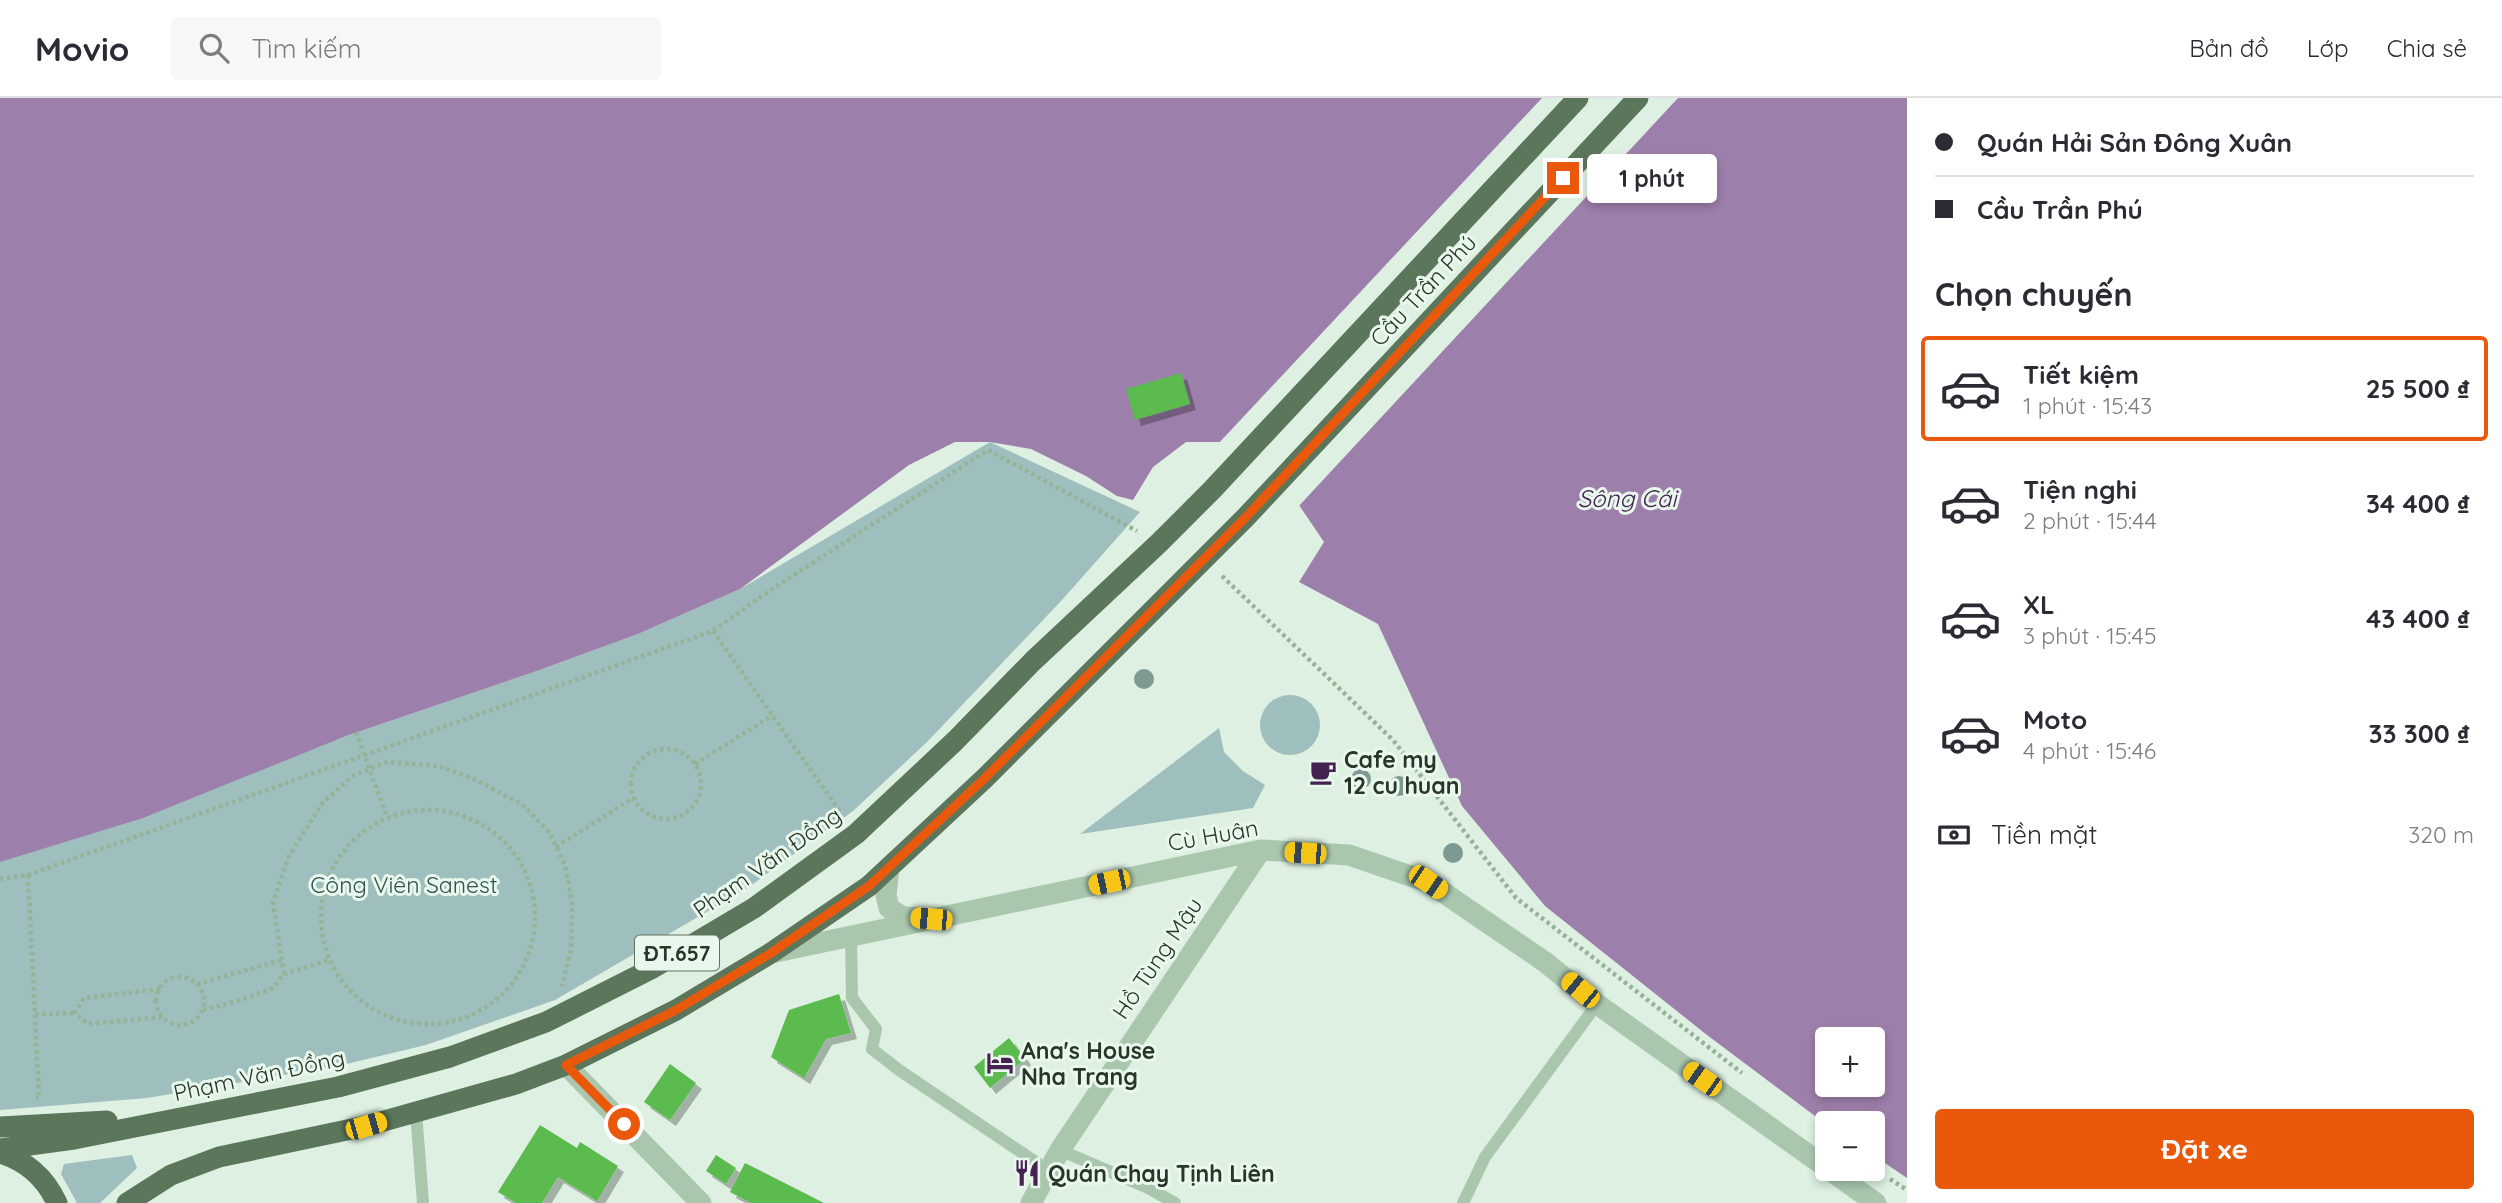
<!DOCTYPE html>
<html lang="vi">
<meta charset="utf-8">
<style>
body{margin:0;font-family:Quicksand,sans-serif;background:#f7f7f7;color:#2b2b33;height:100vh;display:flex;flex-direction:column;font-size:26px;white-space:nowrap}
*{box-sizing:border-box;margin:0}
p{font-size:23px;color:#7c7c81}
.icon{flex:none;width:38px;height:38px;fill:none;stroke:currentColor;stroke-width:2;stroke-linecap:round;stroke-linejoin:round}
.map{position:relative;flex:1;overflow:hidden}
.details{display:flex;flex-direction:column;background:#fff;width:595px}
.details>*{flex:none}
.guide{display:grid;align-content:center;height:154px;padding:0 28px;background:#fff}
.fabs{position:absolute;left:1815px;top:929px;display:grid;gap:14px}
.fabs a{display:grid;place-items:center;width:70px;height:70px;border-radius:7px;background:#fff;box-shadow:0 4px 10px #0003;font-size:35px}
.end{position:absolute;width:32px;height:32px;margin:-16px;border:9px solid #ea580c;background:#fff;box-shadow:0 0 0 4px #fff}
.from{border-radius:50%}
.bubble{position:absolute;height:49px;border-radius:7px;background:#fff;box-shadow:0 4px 10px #0003;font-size:23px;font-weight:800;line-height:49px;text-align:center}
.car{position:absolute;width:21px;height:42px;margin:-21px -10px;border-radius:9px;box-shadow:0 0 5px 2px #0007;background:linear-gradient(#f5c518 24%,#345 0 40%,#f5c518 0 76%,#345 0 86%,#f5c518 0)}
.guide b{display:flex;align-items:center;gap:24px;height:66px;font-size:26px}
.guide b+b{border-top:2px solid #e1e1e2}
.guide i{width:18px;height:18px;background:#2b2b33}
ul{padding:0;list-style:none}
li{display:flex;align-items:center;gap:21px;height:105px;margin:0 14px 10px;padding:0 14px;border:4px solid transparent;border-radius:7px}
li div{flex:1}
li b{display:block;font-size:26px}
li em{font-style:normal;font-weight:800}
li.on{border-color:#ea580c}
li>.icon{width:63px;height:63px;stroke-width:1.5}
h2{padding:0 28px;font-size:32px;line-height:84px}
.pay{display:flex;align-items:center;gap:18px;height:77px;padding:0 28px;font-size:26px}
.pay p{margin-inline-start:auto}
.primary-button{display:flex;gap:14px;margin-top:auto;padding:14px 28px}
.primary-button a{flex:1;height:80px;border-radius:7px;background:#ea580c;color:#fff;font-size:28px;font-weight:800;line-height:80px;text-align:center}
header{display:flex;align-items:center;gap:42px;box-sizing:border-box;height:98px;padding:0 35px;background:#fff;border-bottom:2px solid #e1e1e2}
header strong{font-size:33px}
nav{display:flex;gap:38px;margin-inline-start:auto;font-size:24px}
.search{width:490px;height:63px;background:#f7f7f7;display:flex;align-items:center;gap:18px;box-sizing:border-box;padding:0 24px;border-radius:7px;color:#7c7c81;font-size:26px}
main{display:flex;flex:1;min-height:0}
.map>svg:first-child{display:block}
</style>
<header>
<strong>Movio</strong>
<div class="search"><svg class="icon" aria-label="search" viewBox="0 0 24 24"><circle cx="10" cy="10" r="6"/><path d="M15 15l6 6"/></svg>Tìm kiếm</div>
<nav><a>Bản đồ</a><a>Lớp</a><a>Chia sẻ</a></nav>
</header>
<main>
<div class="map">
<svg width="1907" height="1105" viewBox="0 0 1907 1105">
<defs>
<filter id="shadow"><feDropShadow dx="6" dy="6" stdDeviation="0" flood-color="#0004"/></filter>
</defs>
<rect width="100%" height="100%" fill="#ddf0e1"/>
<path fill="#9fbebe" d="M 990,344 L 1140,414 L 1062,502 L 927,644 L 853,713 L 746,791 L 555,902 L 426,947 L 338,968 L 147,1000 L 0,1012 L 0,763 L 346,638 L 534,574 L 638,536 L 740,491 Z
M1260 627a30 30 0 1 1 60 0a30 30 0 1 1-60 0Z
M 1219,630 L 1224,654 L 1243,673 L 1265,687 L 1253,710 L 1080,736 Z
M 132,1057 L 137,1070 L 100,1105 L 77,1105 L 61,1076 L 64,1066 Z"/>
<path fill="#9d7fab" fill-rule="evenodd" d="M 0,0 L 1907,0 L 1907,1080 L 1873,1057 L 1872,1026 L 1827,1027 L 1707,937 L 1545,808 L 1462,708 L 1378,526 L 1299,484 L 1324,444 L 1274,370 L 1226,344 L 1186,344 L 1153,369 L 1133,402 L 1117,398 L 1086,378 L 1031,351 L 990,344 L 955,344 L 909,367 L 740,491 L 638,536 L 534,574 L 346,638 L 143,720 L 0,764 ZM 1827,942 L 1872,942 L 1872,987 L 1827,987 Z"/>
<path fill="#ddf0e1" d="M 1542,0 L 1678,0 L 1297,410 L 1272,372 L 1225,347 L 1217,347 Z"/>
<path fill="#5bbb50" filter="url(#shadow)" d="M 1181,275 L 1190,306 L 1135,322 L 1126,291 Z
M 839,896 L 851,935 L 826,941 L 804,980 L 771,959 L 789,912 Z
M 1009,940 L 1025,961 L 990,990 L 974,969 Z
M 670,966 L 696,985 L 670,1022 L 644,1004 Z
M 540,1027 L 577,1050 L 580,1044 L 618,1068 L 597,1103 L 558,1079 L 542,1105 L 516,1105 L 498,1094 Z
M 716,1057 L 736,1070 L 726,1086 L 706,1073 Z
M 745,1065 L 824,1105 L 751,1105 L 730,1094 Z"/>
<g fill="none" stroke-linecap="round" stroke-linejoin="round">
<path stroke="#95b397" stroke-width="4.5" stroke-dasharray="3.5 3.5" stroke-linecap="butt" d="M 1222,478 L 1393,642 L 1516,800 L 1742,975
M 713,533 L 841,715
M 356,634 L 387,719
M631 686a35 35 0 1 1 70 0a35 35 0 1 1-70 0Z
M 695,666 L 773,617
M321 819a107 107 0 1 1 214 0a107 107 0 1 1-214 0Z
M 556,749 L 633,700
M 28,777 L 39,1000 L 36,1000
M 0,781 L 28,777 L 713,533 L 769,493 L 988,352 L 1137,433
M 284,876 L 273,804 L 289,758 L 323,704 L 354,677 L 388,664 L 439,668 L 474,681 L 522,706 L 549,734 L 565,767 L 572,804 L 571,852 L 562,888
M156 903a24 24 0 1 1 48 0a24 24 0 1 1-48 0Z
M 197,886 L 282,862
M 160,891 L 84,900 L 75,915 L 88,926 L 163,919
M 203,912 L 238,903 L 273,890 L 284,876 L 330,862
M 35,916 L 75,915
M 1890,1081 L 1907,1092"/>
<path stroke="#aac7ae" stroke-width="12" d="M 851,838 L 852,900 L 876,931 L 872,951 L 899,972 L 1049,1073
M 416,1014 L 423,1105
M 1060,1052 L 1148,1090 L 1175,1105
M 1463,1105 L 1485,1059 L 1597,906"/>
<path stroke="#aac7ae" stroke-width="21" d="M 889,770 L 886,797 L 889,810 L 903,819 L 922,820
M 771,855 L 1261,752 L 1349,757 L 1428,784 L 1545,864 L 1597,906 L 1827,1070
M 566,967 L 701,1105
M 1828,1071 L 1876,1105
M 1031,1105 L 1060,1052 L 1261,752"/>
<path stroke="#5c765c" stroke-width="21" d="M 0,1029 L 107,1023
M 0,1051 L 74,1041 L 338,989 L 450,959 L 546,924 L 651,871 L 754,810 L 856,736 L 955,643 L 1033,563 L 1159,445 L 1212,392 L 1578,0
M 0,1055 C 27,1063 45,1079 57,1105
M 127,1105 L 171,1077 L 219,1059 L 366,1028 L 516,986 L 566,967 L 676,912 L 771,855 L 869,788 L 985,680 L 1246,419 L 1638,0"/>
</g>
<g fill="#7d9992">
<circle cx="1144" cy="581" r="10"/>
<circle cx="1361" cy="681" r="10"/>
<circle cx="1399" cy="688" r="10"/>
<circle cx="1453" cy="755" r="10"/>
</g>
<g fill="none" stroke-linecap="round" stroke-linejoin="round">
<path stroke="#ea580c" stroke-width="9" d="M 624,1026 L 566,967 L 676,912 L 771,855 L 869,788 L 985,680 L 1246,419 L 1563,80"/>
</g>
<defs>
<symbol id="cafe-bare" viewBox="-9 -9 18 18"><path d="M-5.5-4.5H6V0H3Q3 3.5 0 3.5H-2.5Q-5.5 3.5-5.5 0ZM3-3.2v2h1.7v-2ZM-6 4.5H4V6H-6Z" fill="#462253" stroke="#e9f8ec" stroke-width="2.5" paint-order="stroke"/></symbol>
<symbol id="hotel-bare" viewBox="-9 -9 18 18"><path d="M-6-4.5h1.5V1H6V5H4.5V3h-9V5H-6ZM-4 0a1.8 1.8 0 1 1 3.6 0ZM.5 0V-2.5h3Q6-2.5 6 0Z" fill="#462253" stroke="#e9f8ec" stroke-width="2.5" paint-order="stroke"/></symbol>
<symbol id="restaurant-bare" viewBox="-9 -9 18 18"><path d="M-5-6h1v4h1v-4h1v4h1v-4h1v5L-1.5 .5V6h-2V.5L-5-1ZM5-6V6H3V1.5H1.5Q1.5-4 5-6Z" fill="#462253" stroke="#e9f8ec" stroke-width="2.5" paint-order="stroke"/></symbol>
</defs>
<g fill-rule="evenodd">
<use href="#cafe-bare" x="1304" y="655" width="38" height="38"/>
<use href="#hotel-bare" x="981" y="946" width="38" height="38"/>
<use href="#restaurant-bare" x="1008" y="1056" width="38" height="38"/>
</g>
<g text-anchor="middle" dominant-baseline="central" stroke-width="6" stroke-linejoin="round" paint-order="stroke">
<rect fill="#e9f8ec" stroke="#637064" stroke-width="2" x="635" y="837.5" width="84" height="35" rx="5"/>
<g font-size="21" font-weight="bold" fill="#2a3529">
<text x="677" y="855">ĐT.657</text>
</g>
<g font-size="23" fill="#2a3529" stroke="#e9f8ec">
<text transform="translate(1423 192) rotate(-47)">Cầu Trần Phú</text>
<text transform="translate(1213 737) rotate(-10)">Cù Huân</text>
<text transform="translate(767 764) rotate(-35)">Phạm Văn Đồng</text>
<text transform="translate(1157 860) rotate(-56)">Hồ Tùng Mậu</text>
<text transform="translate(259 977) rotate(-12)">Phạm Văn Đồng</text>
</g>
<g font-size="23" font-weight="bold" fill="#2a3529" stroke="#e9f8ec" text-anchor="start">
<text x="1344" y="661">Cafe my<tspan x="1344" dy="26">12 cu huan</tspan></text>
<text x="1021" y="952">Ana's House<tspan x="1021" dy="26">Nha Trang</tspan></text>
<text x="1048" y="1075">Quán Chay Tịnh Liên</text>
</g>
<g font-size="23" fill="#2f5151" stroke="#e9f8ec">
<text x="404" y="786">Công Viên Sanest</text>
</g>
<g font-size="24" font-style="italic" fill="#462253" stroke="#e9f8ec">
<text x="1627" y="400">Sông Cái</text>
</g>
</g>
</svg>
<div class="fabs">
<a>+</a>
<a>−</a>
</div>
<i class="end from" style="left:624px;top:1026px"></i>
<i class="end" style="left:1563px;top:80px"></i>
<div class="bubble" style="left:1587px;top:56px;width:130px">1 phút</div>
<i class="car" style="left:1305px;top:755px;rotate:273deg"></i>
<i class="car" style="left:1109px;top:784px;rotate:258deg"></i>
<i class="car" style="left:1428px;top:784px;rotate:124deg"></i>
<i class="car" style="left:931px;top:821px;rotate:275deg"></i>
<i class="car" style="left:1580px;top:892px;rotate:309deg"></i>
<i class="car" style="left:1702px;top:981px;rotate:305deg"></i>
<i class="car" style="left:366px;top:1028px;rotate:74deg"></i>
</div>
<section class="details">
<div class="guide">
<b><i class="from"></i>Quán Hải Sản Đông Xuân</b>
<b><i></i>Cầu Trần Phú</b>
</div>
<h2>Chọn chuyến</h2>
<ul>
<li class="on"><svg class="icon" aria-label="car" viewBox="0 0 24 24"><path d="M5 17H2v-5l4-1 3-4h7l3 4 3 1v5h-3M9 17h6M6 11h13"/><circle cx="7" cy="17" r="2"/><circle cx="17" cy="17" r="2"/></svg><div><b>Tiết kiệm</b><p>1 phút · 15:43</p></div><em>25 500 ₫</em></li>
<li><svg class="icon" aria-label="car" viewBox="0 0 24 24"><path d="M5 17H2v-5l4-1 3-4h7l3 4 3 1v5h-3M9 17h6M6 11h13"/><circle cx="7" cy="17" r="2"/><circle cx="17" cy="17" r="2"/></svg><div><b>Tiện nghi</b><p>2 phút · 15:44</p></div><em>34 400 ₫</em></li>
<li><svg class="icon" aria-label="car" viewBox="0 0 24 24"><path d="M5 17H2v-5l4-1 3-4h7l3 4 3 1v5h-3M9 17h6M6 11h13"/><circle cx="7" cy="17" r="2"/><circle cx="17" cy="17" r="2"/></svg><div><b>XL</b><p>3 phút · 15:45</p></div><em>43 400 ₫</em></li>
<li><svg class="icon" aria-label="car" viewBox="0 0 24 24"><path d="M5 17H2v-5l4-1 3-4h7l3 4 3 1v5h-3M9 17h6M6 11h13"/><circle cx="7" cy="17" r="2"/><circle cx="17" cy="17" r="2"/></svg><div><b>Moto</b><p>4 phút · 15:46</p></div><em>33 300 ₫</em></li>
</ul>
<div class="pay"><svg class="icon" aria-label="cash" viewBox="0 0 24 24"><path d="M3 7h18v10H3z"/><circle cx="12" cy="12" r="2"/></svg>Tiền mặt<p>320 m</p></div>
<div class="primary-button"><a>Đặt xe</a></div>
</section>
</main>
